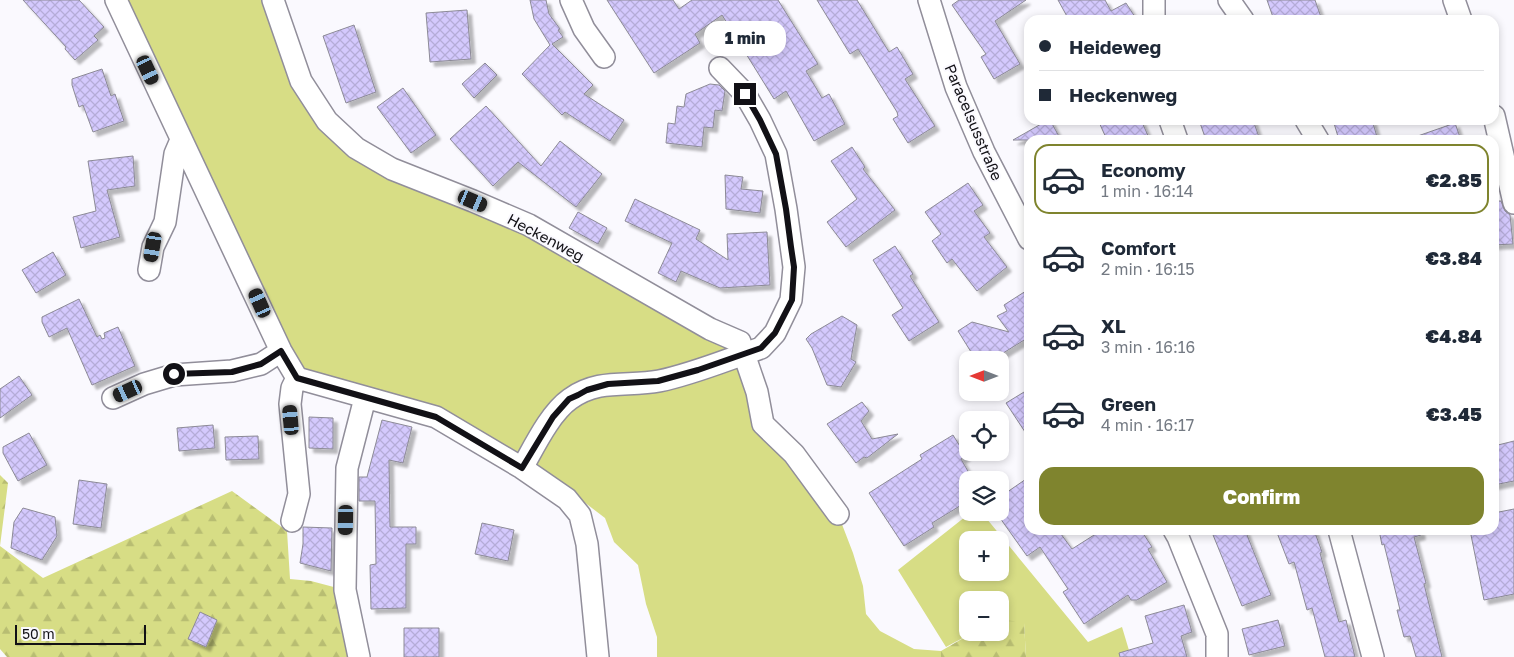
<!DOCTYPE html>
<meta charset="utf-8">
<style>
body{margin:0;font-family:"Golos Text",sans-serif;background:#f6f6f7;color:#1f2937;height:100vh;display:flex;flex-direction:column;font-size:19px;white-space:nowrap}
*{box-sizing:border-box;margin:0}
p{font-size:16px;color:#747a83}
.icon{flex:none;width:28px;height:28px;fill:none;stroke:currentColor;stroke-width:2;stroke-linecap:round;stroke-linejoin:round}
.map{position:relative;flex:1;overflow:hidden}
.details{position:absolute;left:1024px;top:135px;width:475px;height:400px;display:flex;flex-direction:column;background:#fff;border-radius:15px;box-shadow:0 2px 8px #0003}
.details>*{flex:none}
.hud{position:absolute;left:1024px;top:15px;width:475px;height:110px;border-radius:15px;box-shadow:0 2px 8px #0003;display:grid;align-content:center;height:110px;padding:0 15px;background:#fff}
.needle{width:32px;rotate:270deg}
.tools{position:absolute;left:959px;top:351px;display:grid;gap:10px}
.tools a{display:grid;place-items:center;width:50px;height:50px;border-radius:10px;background:#fff;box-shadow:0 2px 8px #0003;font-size:25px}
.scale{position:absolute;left:15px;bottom:12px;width:131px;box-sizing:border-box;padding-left:5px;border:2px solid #121116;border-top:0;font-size:14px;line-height:18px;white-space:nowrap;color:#121116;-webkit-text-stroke:4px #faf9fe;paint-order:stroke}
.end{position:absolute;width:22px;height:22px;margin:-11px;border:6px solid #121116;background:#fff;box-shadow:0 0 0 2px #fff}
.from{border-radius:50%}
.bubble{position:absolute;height:35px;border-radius:15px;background:#fff;box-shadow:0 2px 8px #0003;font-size:16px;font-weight:800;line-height:35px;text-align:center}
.car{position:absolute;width:15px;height:30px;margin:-15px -8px;border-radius:6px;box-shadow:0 0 4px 1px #0007;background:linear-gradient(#222 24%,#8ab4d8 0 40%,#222 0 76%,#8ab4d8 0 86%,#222 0)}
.hud b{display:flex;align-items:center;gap:18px;height:48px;font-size:19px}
.hud b+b{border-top:1px solid #e0e1e3}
.hud i{width:12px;height:12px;background:#1f2937}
ul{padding:9px 0 0;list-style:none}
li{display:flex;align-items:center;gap:15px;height:70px;margin:0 10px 8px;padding:0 5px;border:2px solid transparent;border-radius:15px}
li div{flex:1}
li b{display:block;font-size:19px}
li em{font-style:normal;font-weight:800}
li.current{border-color:#7f842e}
li>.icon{width:45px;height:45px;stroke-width:1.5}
.cta{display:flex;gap:10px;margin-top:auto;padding:10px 15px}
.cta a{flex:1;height:58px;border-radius:15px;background:#7f842e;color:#fff;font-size:20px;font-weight:800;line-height:58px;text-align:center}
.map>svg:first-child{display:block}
</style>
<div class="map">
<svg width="1514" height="657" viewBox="0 0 1514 657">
<defs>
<pattern id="forest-firs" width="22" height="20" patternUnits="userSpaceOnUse" patternTransform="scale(1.25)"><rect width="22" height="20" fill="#d7dd85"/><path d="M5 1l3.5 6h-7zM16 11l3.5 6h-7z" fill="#b8bd72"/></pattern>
<pattern id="building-cross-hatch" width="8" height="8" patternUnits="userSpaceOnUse" patternTransform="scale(1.25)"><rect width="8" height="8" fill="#d4c9fd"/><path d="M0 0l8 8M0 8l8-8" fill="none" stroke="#b5acd8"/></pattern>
<filter id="shadow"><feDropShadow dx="4.5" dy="4.5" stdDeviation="1" flood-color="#0004"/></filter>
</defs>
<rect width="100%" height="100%" fill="#faf9fe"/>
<path fill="#d7dd85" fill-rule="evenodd" d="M 116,0 L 273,0 L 301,81 L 356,148 L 740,342 L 763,424 L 838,514 L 853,553 L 863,586 L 866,614 L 880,631 L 914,649 L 941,651 L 941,657 L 657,657 L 657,637 L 646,604 L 638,565 L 614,542 L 605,518 L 567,489 L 430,418 L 297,378 Z
M 970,513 L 982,513 L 1088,642 L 1122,627 L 1131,657 L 1026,657 L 1024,623 L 1000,621 L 1000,600 L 968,600 L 968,632 L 972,633 L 946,647 L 898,570 ZM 968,540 L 1000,540 L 1000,572 L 968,572 Z"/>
<path fill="url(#forest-firs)" d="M 0,475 L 8,483 L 0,546 L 43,578 L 232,491 L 287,531 L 290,579 L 311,581 L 345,590 L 356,648 L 347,657 L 7,657 L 0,649 Z
M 1002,620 L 1024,622 L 1026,657 L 941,657 L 941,651 L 972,633 L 1000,632 L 1000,621 Z"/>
<path fill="url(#building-cross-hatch)" stroke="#8c8a96" filter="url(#shadow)" d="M 23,0 L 79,0 L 104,27 L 94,36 L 98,40 L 75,60 L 65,49 L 66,47 Z
M 530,0 L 546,0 L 549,14 L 560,29 L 558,30 L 563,37 L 552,44 L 593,85 L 584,94 L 624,120 L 610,141 L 565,112 L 562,115 L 522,74 L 550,45 L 534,19 Z
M 607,0 L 673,0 L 679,9 L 692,0 L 778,0 L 818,64 L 806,71 L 822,98 L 829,94 L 845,124 L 814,141 L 786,91 L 774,99 L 722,15 L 695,34 L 700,43 L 654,73 Z
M 817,0 L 857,0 L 889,52 L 897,47 L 913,74 L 905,79 L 935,126 L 908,143 L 893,119 L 898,116 L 897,112 L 858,49 L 850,54 Z
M 959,0 L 1026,0 L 995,21 L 1020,64 L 994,79 L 981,57 L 986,54 L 952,5 Z
M 1058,0 L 1105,0 L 1111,11 L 1126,3 L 1137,20 L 1069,20 Z
M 1267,0 L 1315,0 L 1322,20 L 1274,20 Z
M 467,10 L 471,59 L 430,62 L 426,13 Z
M 354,25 L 376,92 L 346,103 L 323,36 Z
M 485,63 L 497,75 L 474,98 L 462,84 Z
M 102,69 L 111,96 L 115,94 L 124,121 L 93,132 L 83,105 L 79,107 L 72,85 L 72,79 Z
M 710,84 L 719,85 L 725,91 L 722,111 L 715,110 L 713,128 L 704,127 L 702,147 L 666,143 L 668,123 L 675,124 L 677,106 L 684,107 L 686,94 Z
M 403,88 L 436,135 L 411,153 L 377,107 Z
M 486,106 L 541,166 L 560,141 L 602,174 L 576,207 L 518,162 L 493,186 L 450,139 Z
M 1048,120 L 1050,120 L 1061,140 L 1013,140 Z
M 1098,120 L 1141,120 L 1150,140 L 1107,140 Z
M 1199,120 L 1253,120 L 1260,140 L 1206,140 Z
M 1333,120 L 1372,120 L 1378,140 L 1339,140 Z
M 1455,123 L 1461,140 L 1412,140 L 1412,138 Z
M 852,147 L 865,167 L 863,169 L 895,210 L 846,247 L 827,222 L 857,199 L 831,161 Z
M 133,156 L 135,186 L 107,190 L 120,237 L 81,248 L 73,217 L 96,211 L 88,161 Z
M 725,175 L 743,177 L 741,189 L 763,191 L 760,213 L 726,209 Z
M 968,183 L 983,205 L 974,211 L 990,233 L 984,237 L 1007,267 L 977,291 L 952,259 L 947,263 L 932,241 L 941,234 L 925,212 Z
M 635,199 L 700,230 L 696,239 L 728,260 L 727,234 L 767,232 L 770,285 L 720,288 L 681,271 L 676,282 L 658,273 L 672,243 L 625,221 Z
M 1494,201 L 1501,201 L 1505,211 L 1510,215 L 1513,244 L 1494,245 Z
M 578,212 L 607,228 L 598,244 L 569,228 Z
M 895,246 L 913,274 L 910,276 L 939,322 L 909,341 L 892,315 L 903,308 L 873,260 Z
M 53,252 L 66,275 L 36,293 L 22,270 Z
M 1029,289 L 1029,337 L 1000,355 L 999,360 L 976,360 L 958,331 L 972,322 L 1009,332 L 997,316 L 1007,311 L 1004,305 Z
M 79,299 L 97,337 L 100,335 L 102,339 L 105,338 L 104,333 L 118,327 L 135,366 L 92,385 L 67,328 L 49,337 L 42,322 L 42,317 Z
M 842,316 L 857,325 L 851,359 L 856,362 L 841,387 L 827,385 L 812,348 L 806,339 L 811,334 Z
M 19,376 L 32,395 L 0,418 L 0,389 Z
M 1029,389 L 1029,438 L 1006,403 Z
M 862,402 L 869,411 L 861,421 L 872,439 L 898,434 L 867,458 L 864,457 L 856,463 L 827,424 Z
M 309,417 L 333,418 L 333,449 L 309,448 Z
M 382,420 L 412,427 L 403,463 L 389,460 L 390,527 L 416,527 L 416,544 L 406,544 L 406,608 L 371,609 L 370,565 L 376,564 L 375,501 L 359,501 L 359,477 L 367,477 Z
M 213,425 L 215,448 L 179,451 L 177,428 Z
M 29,433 L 47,465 L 18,481 L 3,453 L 3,447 Z
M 953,435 L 966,456 L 961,459 L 973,480 L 968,480 L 968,501 L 932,523 L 934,527 L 904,546 L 869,493 L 922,459 L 920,455 Z
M 258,436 L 259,459 L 226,460 L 225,437 Z
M 1514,441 L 1514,481 L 1494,485 L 1494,446 Z
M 1029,477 L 1029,530 L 1058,530 L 1072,549 L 1102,530 L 1141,530 L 1152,547 L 1148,549 L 1167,582 L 1137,600 L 1131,600 L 1128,595 L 1084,624 L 1063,592 L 1068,589 L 1040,547 L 1027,556 L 1000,518 L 1000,497 Z
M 79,480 L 107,484 L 101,528 L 73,524 Z
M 23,508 L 55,517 L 57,536 L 42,560 L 11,548 L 14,522 Z
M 1514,509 L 1514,594 L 1484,600 L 1470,530 L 1494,530 L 1494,513 Z
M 482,523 L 514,530 L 508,561 L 475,554 Z
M 303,527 L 332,528 L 331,571 L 300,563 L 303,544 Z
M 1211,530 L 1245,530 L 1271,595 L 1242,606 Z
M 1276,530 L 1314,530 L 1322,552 L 1320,553 L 1339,622 L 1346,620 L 1355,657 L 1325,657 L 1312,608 L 1307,610 L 1294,562 L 1289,564 Z
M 1379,530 L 1420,530 L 1421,535 L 1414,537 L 1426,583 L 1424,584 L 1442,657 L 1416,657 L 1410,636 L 1404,637 L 1397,610 L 1400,610 L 1384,544 L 1382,545 Z
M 1184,605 L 1192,632 L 1181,636 L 1187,657 L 1120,657 L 1119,653 L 1153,643 L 1145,616 Z
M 200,612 L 217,620 L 206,647 L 188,639 Z
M 1278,620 L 1285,646 L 1249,655 L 1242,629 Z
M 404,628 L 439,628 L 439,657 L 404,657 Z"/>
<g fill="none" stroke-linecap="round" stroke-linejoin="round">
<defs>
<path id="minor" d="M 116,0 L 281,351 L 297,378 L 436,417 L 522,468 C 534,447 550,413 570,399 C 599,378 628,387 659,381 C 688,375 716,364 744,354 L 757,392 L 763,424 L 794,454 L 838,514
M 273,0 L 301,81 L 327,121 L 356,148 L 392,169 L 473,201 L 529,225 L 710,329 L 740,342 L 744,354 L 761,348 L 775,333 L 791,300 L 794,267 L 786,209 L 776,154 L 760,120 L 745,94 L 720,68
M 571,0 L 584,29 L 604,57
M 929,0 L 956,87 L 984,152 L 1029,239
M 1229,0 L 1243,20
M 1454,0 L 1461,20
M 1154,20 L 1154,0
M 1494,116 L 1514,203
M 1170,120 L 1177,140
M 1306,120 L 1318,140
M 149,270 L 153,247 L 165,222 L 175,154 L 181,140
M 113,398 L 144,384 L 174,375 L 232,371 L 261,364 L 281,351
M 522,468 L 567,499 L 580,515 L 587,544 L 598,657
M 292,521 L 299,494 L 290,404 L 292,388 L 297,378
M 1174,530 L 1178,537 L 1217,634 L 1217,657
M 1339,530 L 1373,657
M 359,657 L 345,590 L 347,468 L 365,398"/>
</defs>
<use href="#minor" stroke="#918e9a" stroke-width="24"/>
<use href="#minor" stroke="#fff" stroke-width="21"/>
</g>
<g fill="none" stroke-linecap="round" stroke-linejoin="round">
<path stroke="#121116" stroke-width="6" d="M 174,374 L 232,372 L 261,364 L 281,351 L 297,378 L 436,417 L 522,468 L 553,417 L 569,399 L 578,395 L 587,390 L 608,384 L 658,381 L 698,370 L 761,348 L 775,333 L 792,300 L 794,267 L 791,247 L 786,209 L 776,154 L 760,120 L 745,94"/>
</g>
<g text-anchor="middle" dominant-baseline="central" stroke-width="4" stroke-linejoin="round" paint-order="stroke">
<g font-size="15" fill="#121116" stroke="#faf9fe">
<text transform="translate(974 122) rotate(67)">Paracelsusstraße</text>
<text transform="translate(546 237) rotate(28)">Heckenweg</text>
</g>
</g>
</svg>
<div class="tools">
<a><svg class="needle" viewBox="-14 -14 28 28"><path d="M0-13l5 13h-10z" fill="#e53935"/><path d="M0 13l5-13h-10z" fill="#747a83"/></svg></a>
<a><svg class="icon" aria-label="locate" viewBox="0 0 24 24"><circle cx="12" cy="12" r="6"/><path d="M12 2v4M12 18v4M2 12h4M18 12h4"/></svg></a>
<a><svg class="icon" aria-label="layers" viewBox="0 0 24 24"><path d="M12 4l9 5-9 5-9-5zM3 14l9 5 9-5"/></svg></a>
<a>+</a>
<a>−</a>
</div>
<div class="scale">50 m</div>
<i class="end from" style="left:174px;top:374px"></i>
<i class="end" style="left:745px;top:94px"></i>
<div class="bubble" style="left:704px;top:21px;width:82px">1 min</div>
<i class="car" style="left:148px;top:70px;rotate:155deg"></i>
<i class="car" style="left:473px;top:201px;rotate:113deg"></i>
<i class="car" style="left:153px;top:247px;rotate:190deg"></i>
<i class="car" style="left:260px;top:303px;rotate:336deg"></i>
<i class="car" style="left:128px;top:391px;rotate:245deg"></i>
<i class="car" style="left:291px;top:420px;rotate:355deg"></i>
<i class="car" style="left:346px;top:520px;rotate:181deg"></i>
<div class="hud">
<b><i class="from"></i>Heideweg</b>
<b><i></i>Heckenweg</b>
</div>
<section class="details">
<ul>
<li class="current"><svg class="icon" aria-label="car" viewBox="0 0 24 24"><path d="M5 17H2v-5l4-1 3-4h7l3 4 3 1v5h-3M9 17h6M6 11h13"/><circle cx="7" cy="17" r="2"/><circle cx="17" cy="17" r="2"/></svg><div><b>Economy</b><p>1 min · 16:14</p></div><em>€2.85</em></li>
<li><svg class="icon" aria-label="car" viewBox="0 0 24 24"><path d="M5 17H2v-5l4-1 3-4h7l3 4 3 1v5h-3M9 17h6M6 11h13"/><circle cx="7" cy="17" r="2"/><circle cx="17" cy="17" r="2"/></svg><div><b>Comfort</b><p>2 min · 16:15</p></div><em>€3.84</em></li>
<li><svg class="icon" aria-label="car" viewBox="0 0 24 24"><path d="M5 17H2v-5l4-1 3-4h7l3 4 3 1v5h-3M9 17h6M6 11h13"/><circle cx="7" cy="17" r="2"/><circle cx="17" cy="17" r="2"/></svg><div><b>XL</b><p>3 min · 16:16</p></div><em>€4.84</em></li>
<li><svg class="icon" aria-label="car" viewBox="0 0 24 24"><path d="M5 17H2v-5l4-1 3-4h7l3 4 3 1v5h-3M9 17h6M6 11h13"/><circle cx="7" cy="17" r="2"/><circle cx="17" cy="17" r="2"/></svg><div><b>Green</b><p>4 min · 16:17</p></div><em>€3.45</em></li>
</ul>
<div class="cta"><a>Confirm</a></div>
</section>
</div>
